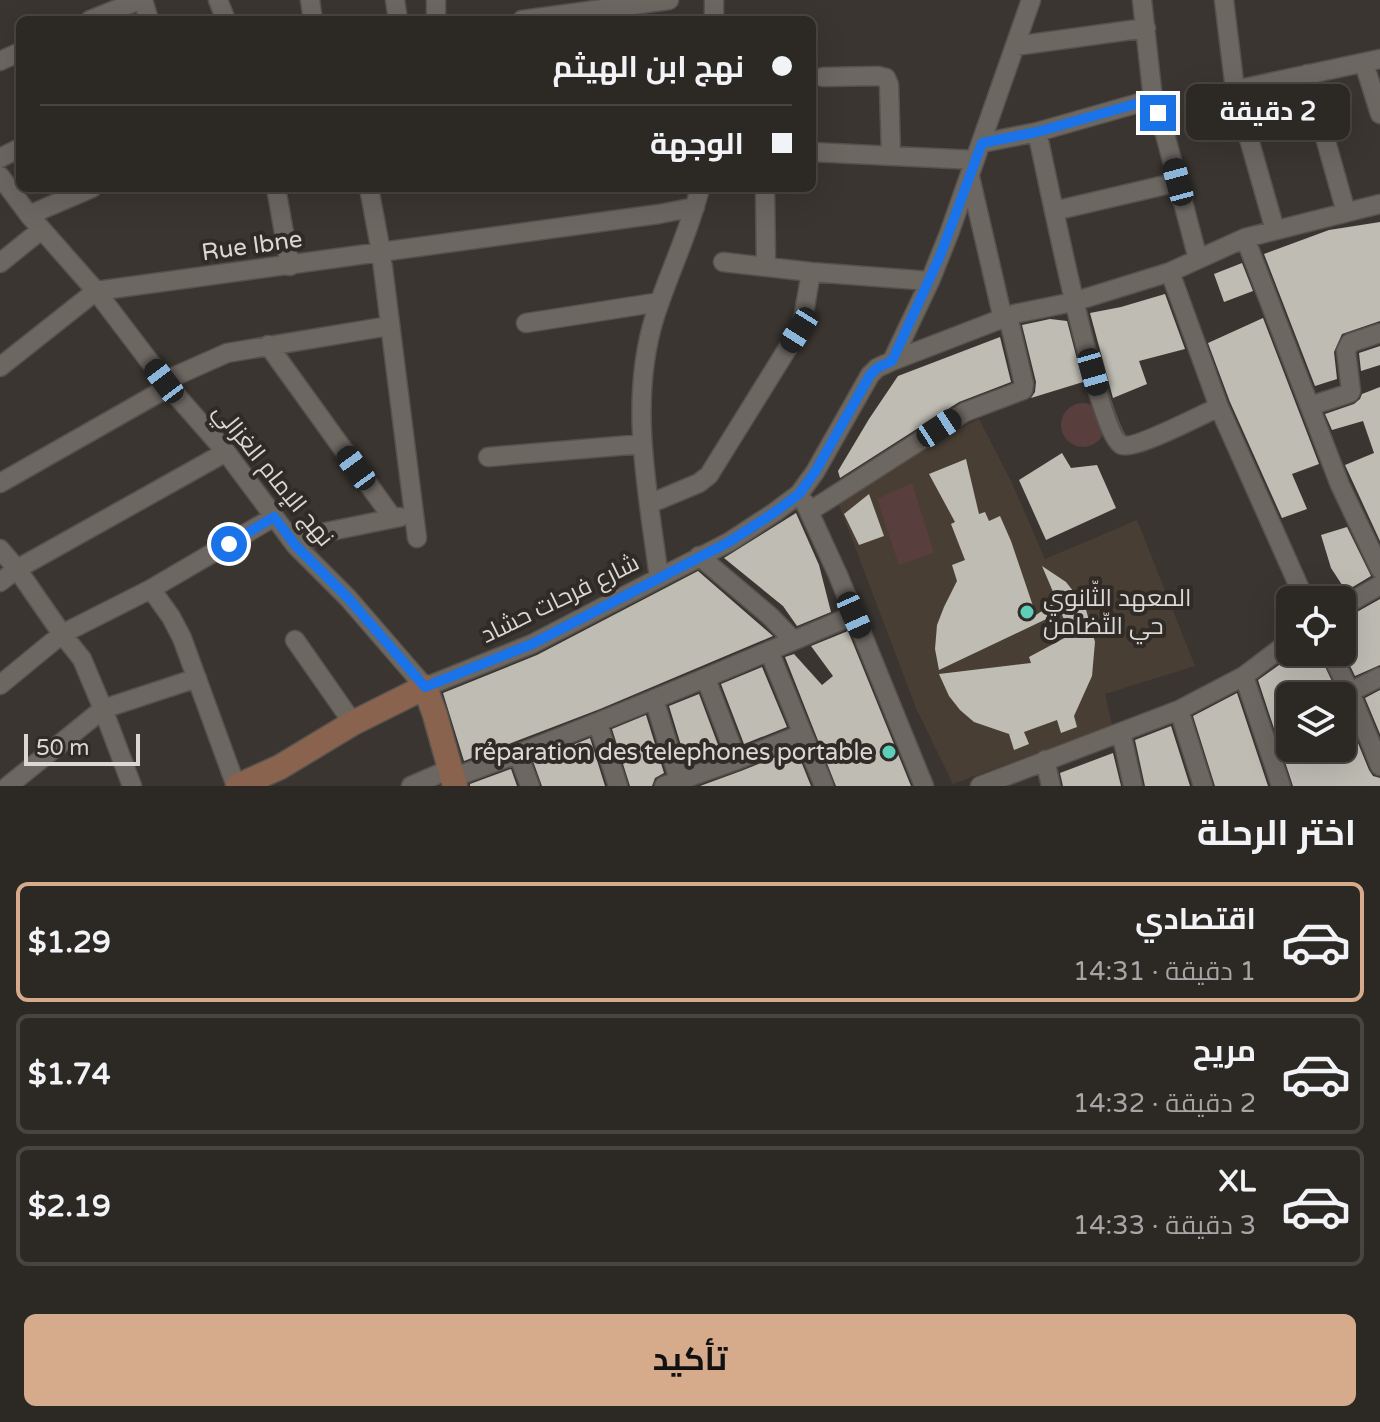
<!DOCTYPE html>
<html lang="ar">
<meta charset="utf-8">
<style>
body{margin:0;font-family:"Varela Round",Cairo,sans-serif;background:#383431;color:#f1f3f6;direction:rtl;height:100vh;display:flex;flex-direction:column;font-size:30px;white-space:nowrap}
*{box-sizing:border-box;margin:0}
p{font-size:26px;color:#a6a6a6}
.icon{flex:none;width:44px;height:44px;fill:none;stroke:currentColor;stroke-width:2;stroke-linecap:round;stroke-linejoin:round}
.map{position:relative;height:786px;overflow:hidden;direction:ltr}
.drawer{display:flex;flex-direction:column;background:#2c2824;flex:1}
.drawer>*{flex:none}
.banner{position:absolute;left:16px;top:16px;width:800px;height:176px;border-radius:12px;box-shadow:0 8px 32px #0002,0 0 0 2px #484441;direction:rtl;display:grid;align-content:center;height:176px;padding:0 24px;background:#2c2824}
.buttons{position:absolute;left:1276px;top:586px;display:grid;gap:16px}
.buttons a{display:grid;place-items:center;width:80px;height:80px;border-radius:12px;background:#2c2824;box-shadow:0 8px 32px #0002,0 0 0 2px #484441;font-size:40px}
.scale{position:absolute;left:24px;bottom:20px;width:116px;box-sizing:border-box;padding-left:8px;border:4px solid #dbd8d4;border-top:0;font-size:22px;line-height:28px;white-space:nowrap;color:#dbd8d4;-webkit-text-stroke:6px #302b26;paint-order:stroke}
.end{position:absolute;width:36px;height:36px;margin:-18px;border:10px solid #1a73e8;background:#fff;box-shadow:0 0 0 4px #fff}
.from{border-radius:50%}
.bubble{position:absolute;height:56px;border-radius:12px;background:#2c2824;box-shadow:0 8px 32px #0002,0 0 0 2px #484441;font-size:26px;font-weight:700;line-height:56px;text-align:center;direction:rtl}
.car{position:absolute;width:24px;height:48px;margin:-24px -12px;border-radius:10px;box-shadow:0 0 6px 2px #0007;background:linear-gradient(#222 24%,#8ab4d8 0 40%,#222 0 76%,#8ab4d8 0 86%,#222 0)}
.banner b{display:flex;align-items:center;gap:28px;height:76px;font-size:30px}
.banner b+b{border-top:2px solid #484441}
.banner i{width:20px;height:20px;background:#f1f3f6}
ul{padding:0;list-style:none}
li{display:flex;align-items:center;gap:24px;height:120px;margin:0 16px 12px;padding:0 8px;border:4px solid #484441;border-radius:12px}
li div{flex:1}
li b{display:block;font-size:30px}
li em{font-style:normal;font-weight:700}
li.on{border-color:#d6ab8b}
li>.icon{width:72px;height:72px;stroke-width:1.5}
h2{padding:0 24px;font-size:36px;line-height:96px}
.cta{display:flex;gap:16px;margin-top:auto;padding:16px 24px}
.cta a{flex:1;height:92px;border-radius:12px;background:#d6ab8b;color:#111;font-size:32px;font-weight:700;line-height:92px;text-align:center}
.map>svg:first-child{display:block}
</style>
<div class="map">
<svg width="1380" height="786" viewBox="0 0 1380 786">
<rect width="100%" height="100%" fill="#3a3530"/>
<path fill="#483e34" d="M 979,419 L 1012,483 L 1045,559 L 1137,520 L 1195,666 L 1105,694 L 1112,725 L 953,784 L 916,708 L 836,497 L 898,459 Z"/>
<path fill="#593e3e" d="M1061 425a22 22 0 1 1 44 0a22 22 0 1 1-44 0Z
M 912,483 L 934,553 L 899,565 L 877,499 Z"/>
<path fill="#bfbcb4" d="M 1380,222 L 1380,321 L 1342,334 L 1334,352 L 1337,379 L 1315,386 L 1264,254 L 1329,230 Z
M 1242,263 L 1253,291 L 1224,302 L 1214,274 Z
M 1165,294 L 1185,349 L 1139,361 L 1147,384 L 1113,398 L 1090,313 L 1121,307 Z
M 1263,318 L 1319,464 L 1292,474 L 1307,509 L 1282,518 L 1230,402 L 1208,343 Z
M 1050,319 L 1067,321 L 1083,382 L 1031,398 L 1035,392 L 1036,382 L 1022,325 Z
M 1000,337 L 1011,382 L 959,402 L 840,478 L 838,471 L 869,419 L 898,376 Z
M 1380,346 L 1380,365 L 1361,371 L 1359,353 Z
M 1380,387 L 1380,541 L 1345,465 L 1374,453 L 1363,421 L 1332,430 L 1325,414 L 1354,404 L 1360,399 L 1362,394 Z
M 1062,453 L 1071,468 L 1097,465 L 1116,508 L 1046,540 L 1019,480 Z
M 966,459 L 979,514 L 985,512 L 989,521 L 1000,516 L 1011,541 L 1036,615 L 1057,601 L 1042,566 L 1066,582 L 1085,606 L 1095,642 L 1092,676 L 1074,716 L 1077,727 L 1061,733 L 1057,720 L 1024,732 L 1029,744 L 1014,750 L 1009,734 L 974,722 L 960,710 L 949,696 L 939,674 L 1031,663 L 1029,657 L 1070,635 L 1061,612 L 939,670 L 935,649 L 937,625 L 944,607 L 957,581 L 952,565 L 965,560 L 951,524 L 955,522 L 929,474 Z
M 869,494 L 884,536 L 859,545 L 844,514 Z
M 796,513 L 819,565 L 831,612 L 797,626 L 783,606 L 724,558 Z
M 1347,527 L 1371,576 L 1346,591 L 1331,568 L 1321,535 Z
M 698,571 L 773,636 L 600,709 L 464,761 L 443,693 L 537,655 Z
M 1380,599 L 1380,665 L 1355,676 L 1342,649 L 1342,619 L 1348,617 Z
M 848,631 L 911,786 L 836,786 L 785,657 L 794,654 L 822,685 L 833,676 L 811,646 Z
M 1297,652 L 1318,652 L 1339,696 L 1290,696 L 1290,748 L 1342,748 L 1342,704 L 1369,770 L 1373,776 L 1380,778 L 1380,786 L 1293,786 L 1258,680 Z
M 762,667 L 787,727 L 744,744 L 721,684 Z
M 1380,690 L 1380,734 L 1365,698 Z
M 1237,693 L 1268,786 L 1215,786 L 1193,716 Z
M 699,694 L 721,753 L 687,765 L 669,706 Z
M 646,715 L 664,773 L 655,778 L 652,786 L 630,786 L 612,729 Z
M 1171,726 L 1190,786 L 1145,786 L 1135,740 Z
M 590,738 L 605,786 L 542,786 L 533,761 Z
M 796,749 L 811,786 L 700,786 L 741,771 Z
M 1113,753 L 1121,786 L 1063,786 L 1060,773 Z
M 511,769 L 517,786 L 470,786 L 470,784 Z"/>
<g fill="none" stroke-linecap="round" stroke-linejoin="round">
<defs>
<path id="street" d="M 143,0 L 149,20
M 218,0 L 226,20
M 310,0 L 313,20
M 395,0 L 398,20
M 436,0 L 436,20
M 714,0 L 714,20
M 1142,0 L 1153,99 L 1165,134 L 1198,259
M 1224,0 L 1235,90 L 1275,230
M 90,20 L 140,0
M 522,20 L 669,0
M 1015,46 L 1146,28
M 0,61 L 20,52
M 1364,63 L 1380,114
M 1307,74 L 1346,212
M 823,77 L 878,76 L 886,78 L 889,85 L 891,156
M 1235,90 L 1380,59
M 1037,132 C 1046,170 1098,436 1122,445 C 1135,450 1203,414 1219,407 L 1305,600
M 982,143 L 1037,132 L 1153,99
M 812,152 L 975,160
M 0,158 L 20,148
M 0,176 L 29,215 L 96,291 L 169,387 L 226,452 L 296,546 L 348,598 L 425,687 L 532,644 L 659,578 C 648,492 628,401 655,316 C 669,272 689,233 700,188
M 970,177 L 1003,319
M 276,188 L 290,266
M 369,188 L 381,252 L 417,538
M 765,188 L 766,266
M 1054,211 L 1178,182
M 29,215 L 92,188
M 1245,238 L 1340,485 L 1380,569
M 723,262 L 811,272 L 930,281
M 0,263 L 41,230
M 1170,272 L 1219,407
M 526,323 L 660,302
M 268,345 L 392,517
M 892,361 L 1014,314 L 1073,302 L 1170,272 L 1245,238 L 1380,204
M 0,367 L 96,291 L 659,214 L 695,207
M 164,381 L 227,353 L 389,326
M 1310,406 L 1350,393 L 1351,391 L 1346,351 L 1350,343 L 1380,333
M 488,457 L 642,444
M 0,483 L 169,387
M 805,503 L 838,575 L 924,786
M 649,504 L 699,483 L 709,475 L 799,330 L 803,319 L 811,272
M 810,511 L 965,412 L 1023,390 L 1024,384 L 1008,316
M 296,546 L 314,536 L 326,532 L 400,517
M 0,549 L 17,569 L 62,634 L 82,659 L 103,709 L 132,786
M 699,556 L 771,617 L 793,640
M 659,578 L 729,542 L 775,512 L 799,494 L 815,472 L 870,375 L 877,368 L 892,361 L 930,281 L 950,231 L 1031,0
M 0,582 L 17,569 L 226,452
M 151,589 L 171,617 L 182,638 L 236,786
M 1342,607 L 1380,585
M 295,640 L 353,723
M 769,651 L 824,786
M 1330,652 L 1350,692 L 1380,766
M 1244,676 L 1281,786
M 706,679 L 737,760
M 0,685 L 62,634 L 151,589 L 274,517
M 1350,692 L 1380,677
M 654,699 L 679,780
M 1179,710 L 1203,786
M 598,724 L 618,786
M 1121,732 L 1133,786
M 518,754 L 530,786
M 1045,760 L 1051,786
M 452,778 C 589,729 721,671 854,615
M 8,786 L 103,709 L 197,678
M 411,786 L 450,769
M 664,786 L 737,760 L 802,734
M 980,786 L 1179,710 L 1244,676 L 1290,641"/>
<path id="secondary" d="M 238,786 L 280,767 L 353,723 L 425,687 L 435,715 L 455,786"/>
</defs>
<use href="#street" stroke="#55514d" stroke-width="21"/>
<use href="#secondary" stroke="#55514d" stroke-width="27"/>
<use href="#street" stroke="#6d6762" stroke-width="18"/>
<use href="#secondary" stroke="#8a634f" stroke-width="24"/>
</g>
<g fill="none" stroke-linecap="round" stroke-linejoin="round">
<path stroke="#1a73e8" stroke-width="10" d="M 229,544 L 274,517 L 296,546 L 348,598 L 425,687 L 532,644 L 729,542 L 775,512 L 799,494 L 815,472 L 870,375 L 877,368 L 892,361 L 940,256 L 982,143 L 1037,132 L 1153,99 L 1158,113"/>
</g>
<g fill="#5cceba" stroke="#302b26" stroke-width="3">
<circle cx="1027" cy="612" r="8"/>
<circle cx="889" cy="752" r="8"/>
</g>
<g text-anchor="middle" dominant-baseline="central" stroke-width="8" stroke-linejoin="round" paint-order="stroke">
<g font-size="24" fill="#dbd8d4" stroke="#302b26">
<text transform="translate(252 246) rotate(-8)">Rue Ibne</text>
<text transform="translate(273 475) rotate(51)">نهج الإمام الغزالي</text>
<text transform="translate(560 599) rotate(-26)">شارع فرحات حشاد</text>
</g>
<g font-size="24" fill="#dbd8d4" stroke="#302b26" text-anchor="start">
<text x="1043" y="598">المعهد الثّانوي<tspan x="1043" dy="28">حي التّضامن</tspan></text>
<text x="873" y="752" text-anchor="end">réparation des telephones portable</text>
</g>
</g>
</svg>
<div class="buttons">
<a><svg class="icon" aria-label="locate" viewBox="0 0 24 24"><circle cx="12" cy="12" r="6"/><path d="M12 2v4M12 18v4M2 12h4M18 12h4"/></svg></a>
<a><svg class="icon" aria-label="layers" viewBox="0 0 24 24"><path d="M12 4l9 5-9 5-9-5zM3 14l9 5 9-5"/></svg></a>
</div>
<div class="scale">50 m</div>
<i class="end from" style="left:229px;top:544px"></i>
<i class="end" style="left:1158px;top:113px"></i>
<div class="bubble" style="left:1186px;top:84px;width:164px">2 دقيقة</div>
<i class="car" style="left:1178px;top:182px;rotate:345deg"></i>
<i class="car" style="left:799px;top:330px;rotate:212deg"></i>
<i class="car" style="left:1093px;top:372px;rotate:164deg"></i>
<i class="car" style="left:164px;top:381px;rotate:323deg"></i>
<i class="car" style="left:939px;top:428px;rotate:57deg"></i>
<i class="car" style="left:356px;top:468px;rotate:324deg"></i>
<i class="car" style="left:854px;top:615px;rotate:156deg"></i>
<div class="banner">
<b><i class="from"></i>نهج ابن الهيثم</b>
<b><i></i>الوجهة</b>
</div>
</div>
<section class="drawer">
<h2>اختر الرحلة</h2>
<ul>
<li class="on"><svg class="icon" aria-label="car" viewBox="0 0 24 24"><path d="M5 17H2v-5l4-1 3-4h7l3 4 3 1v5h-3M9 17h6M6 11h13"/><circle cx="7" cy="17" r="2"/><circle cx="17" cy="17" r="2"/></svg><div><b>اقتصادي</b><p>1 دقيقة · 14:31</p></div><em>$1.29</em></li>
<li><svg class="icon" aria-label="car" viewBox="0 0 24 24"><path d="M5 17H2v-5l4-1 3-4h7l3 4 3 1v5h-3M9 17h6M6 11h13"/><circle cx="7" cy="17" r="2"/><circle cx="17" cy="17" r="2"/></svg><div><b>مريح</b><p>2 دقيقة · 14:32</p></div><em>$1.74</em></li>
<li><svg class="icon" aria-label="car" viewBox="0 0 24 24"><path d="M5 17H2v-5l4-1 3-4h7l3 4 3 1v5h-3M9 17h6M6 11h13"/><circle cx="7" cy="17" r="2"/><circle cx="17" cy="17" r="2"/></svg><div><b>XL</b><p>3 دقيقة · 14:33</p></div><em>$2.19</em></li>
</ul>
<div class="cta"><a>تأكيد</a></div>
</section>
